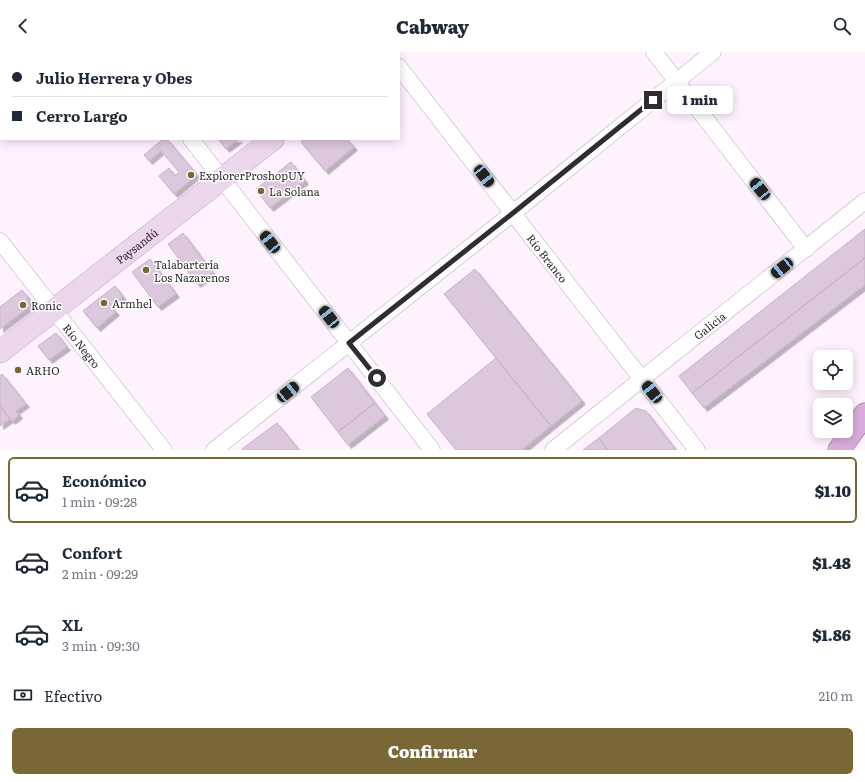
<!DOCTYPE html>
<html lang="es">
<meta charset="utf-8">
<style>
body{margin:0;font-family:Literata,serif;background:#f2f2f3;color:#1f2937;height:100vh;display:flex;flex-direction:column;font-size:15px;white-space:nowrap}
*{box-sizing:border-box;margin:0}
p{font-size:13px;color:#747a83}
.icon{flex:none;width:22px;height:22px;fill:none;stroke:currentColor;stroke-width:2;stroke-linecap:round;stroke-linejoin:round}
.map{position:relative;height:398px;overflow:hidden}
.details{display:flex;flex-direction:column;background:#fff;flex:1}
.details>*{flex:none}
.guide{position:absolute;left:0px;top:0px;width:400px;height:88px;box-shadow:0 2px 10px #0003;display:grid;align-content:center;height:88px;padding:0 12px;background:#fff}
.controls{position:absolute;left:813px;top:298px;display:grid;gap:8px}
.controls a{display:grid;place-items:center;width:40px;height:40px;border-radius:6px;background:#fff;box-shadow:0 2px 10px #0003;font-size:20px}
.end{position:absolute;width:18px;height:18px;margin:-9px;border:5px solid #322b32;background:#fff;box-shadow:0 0 0 2px #fff}
.from{border-radius:50%}
.bubble{position:absolute;height:28px;border-radius:6px;background:#fff;box-shadow:0 2px 10px #0003;font-size:13px;font-weight:800;line-height:28px;text-align:center}
.car{position:absolute;width:12px;height:24px;margin:-12px -6px;border-radius:5px;box-shadow:0 0 3px 1px #0007;background:linear-gradient(#222 24%,#8ab4d8 0 40%,#222 0 76%,#8ab4d8 0 86%,#222 0)}
.guide b{display:flex;align-items:center;gap:14px;height:38px;font-size:15px}
.guide b+b{border-top:1px solid #e0e1e3}
.guide i{width:10px;height:10px;background:#1f2937}
ul{padding:7px 0 0;list-style:none}
li{display:flex;align-items:center;gap:12px;height:66px;margin:0 8px 6px;padding:0 4px;border:2px solid transparent;border-radius:6px}
li div{flex:1}
li b{display:block;font-size:15px}
li em{font-style:normal;font-weight:800}
li.selected{border-color:#796836}
li>.icon{width:36px;height:36px;stroke-width:1.5}
.pay{display:flex;align-items:center;gap:10px;height:44px;padding:0 12px;font-size:15px}
.pay p{margin-inline-start:auto}
.action{display:flex;gap:8px;margin-top:auto;padding:8px 12px}
.action a{flex:1;height:46px;border-radius:6px;background:#796836;color:#fff;font-size:16px;font-weight:800;line-height:46px;text-align:center}
header{display:flex;justify-content:space-between;align-items:center;height:52px;padding:0 12px;background:#fff;font-size:18px;font-weight:800}
.map>svg:first-child{display:block}
</style>
<header><svg class="icon" aria-label="back" viewBox="0 0 24 24"><path d="M15 5l-7 7 7 7"/></svg>Cabway<svg class="icon" aria-label="search" viewBox="0 0 24 24"><circle cx="10" cy="10" r="6"/><path d="M15 15l6 6"/></svg></header>
<div class="map">
<svg width="865" height="398" viewBox="0 0 865 398">
<defs>
<filter id="shadow"><feDropShadow dx="3.5" dy="3.5" stdDeviation="0" flood-color="#0004"/></filter>
</defs>
<rect width="100%" height="100%" fill="#fef2fe"/>
<path fill="#dcc8dc" stroke="#c5b1c5" filter="url(#shadow)" d="M 163,87 L 167,87 L 197,123 L 174,142 L 159,124 L 169,116 L 175,124 L 179,120 L 161,99 L 149,109 L 144,103 Z
M 218,87 L 239,87 L 226,97 Z
M 304,87 L 347,87 L 354,95 L 325,119 L 301,90 Z
M 291,110 L 305,129 L 270,156 L 256,137 Z
M 865,177 L 865,206 L 692,341 L 679,324 Z
M 183,181 L 213,221 L 197,232 L 168,192 Z
M 865,206 L 865,233 L 704,356 L 692,341 Z
M 150,207 L 176,242 L 158,255 L 132,220 Z
M 475,217 L 582,349 L 551,374 L 444,242 Z
M 115,234 L 123,245 L 111,255 L 116,260 L 97,276 L 83,259 Z
M 22,238 L 27,244 L 29,255 L 0,277 L 0,255 Z
M 56,281 L 67,295 L 49,308 L 38,294 Z
M 496,306 L 551,374 L 522,398 L 456,398 L 427,362 Z
M 348,316 L 375,351 L 338,380 L 311,345 Z
M 2,322 L 26,352 L 16,359 L 19,363 L 12,369 L 0,354 L 0,324 Z
M 375,351 L 385,364 L 348,393 L 338,380 Z
M 0,354 L 10,367 L 0,374 Z
M 636,356 L 646,359 L 676,398 L 608,398 L 599,386 Z
M 277,371 L 299,398 L 243,398 L 242,397 Z
M 599,386 L 608,398 L 583,398 Z"/>
<g fill="none" stroke-linecap="round" stroke-linejoin="round">
<defs>
<g id="street">
<path d="M 123,0 L 124,1"/>
<path d="M 654,0 L 806,197"/>
<path id="s1" d="M 399,15 L 697,398"/>
<path d="M 191,87 L 432,398"/>
<path id="s2" d="M 0,189 L 164,398"/>
<path d="M 214,398 L 513,161 L 713,0"/>
<path id="s3" d="M 553,398 L 865,149"/>
</g>
<g id="secondary">
<path d="M 39,1 L 41,0"/>
<path d="M 385,1 L 387,0"/>
<path d="M 0,31 L 1,30"/>
<path id="s4" d="M 0,300 L 273,87"/>
</g>
<path id="primary" d="M 839,398 L 865,362"/>
</defs>
<use href="#street" stroke="#bca8bc" stroke-width="17"/>
<use href="#secondary" stroke="#bca8bc" stroke-width="23"/>
<use href="#primary" stroke="#8e5c8f" stroke-width="23"/>
<use href="#street" stroke="#fff" stroke-width="16"/>
<use href="#secondary" stroke="#ecd6ec" stroke-width="22"/>
<use href="#primary" stroke="#d9adda" stroke-width="22"/>
</g>
<g fill="none" stroke-linecap="round" stroke-linejoin="round">
<path stroke="#322b32" stroke-width="5" d="M 377,326 L 349,291 L 513,161 L 653,48"/>
</g>
<g fill="#796836" stroke="#fff" stroke-width="1.5">
<circle cx="191" cy="123" r="4"/>
<circle cx="261" cy="139" r="4"/>
<circle cx="146" cy="218" r="4"/>
<circle cx="104" cy="251" r="4"/>
<circle cx="23" cy="253" r="4"/>
<circle cx="18" cy="318" r="4"/>
</g>
<g text-anchor="middle" dominant-baseline="central" stroke-width="3" stroke-linejoin="round" paint-order="stroke">
<g font-size="11" fill="#322b32" stroke="#fff" text-anchor="start">
<text x="199" y="123">ExplorerProshopUY</text>
<text x="269" y="139">La Solana</text>
<text x="154" y="212">Talabartería<tspan x="154" dy="13">Los Nazarenos</tspan></text>
<text x="112" y="251">Armhel</text>
<text x="31" y="253">Ronic</text>
<text x="26" y="318">ARHO</text>
</g>
<g font-size="11" fill="#322b32" stroke="#fff">
<text stroke="none"><textPath href="#s4" startOffset="173">Paysandú</textPath></text>
<text stroke="none"><textPath href="#s1" startOffset="242">Río Branco</textPath></text>
<text stroke="none"><textPath href="#s3" startOffset="200">Galicia</textPath></text>
<text stroke="none"><textPath href="#s2" startOffset="133">Río Negro</textPath></text>
</g>
</g>
</svg>
<div class="controls">
<a><svg class="icon" aria-label="locate" viewBox="0 0 24 24"><circle cx="12" cy="12" r="6"/><path d="M12 2v4M12 18v4M2 12h4M18 12h4"/></svg></a>
<a><svg class="icon" aria-label="layers" viewBox="0 0 24 24"><path d="M12 4l9 5-9 5-9-5zM3 14l9 5 9-5"/></svg></a>
</div>
<i class="end from" style="left:377px;top:326px"></i>
<i class="end" style="left:653px;top:48px"></i>
<div class="bubble" style="left:667px;top:34px;width:66px">1 min</div>
<i class="car" style="left:484px;top:124px;rotate:142deg"></i>
<i class="car" style="left:760px;top:137px;rotate:322deg"></i>
<i class="car" style="left:270px;top:190px;rotate:322deg"></i>
<i class="car" style="left:782px;top:216px;rotate:231deg"></i>
<i class="car" style="left:329px;top:265px;rotate:322deg"></i>
<i class="car" style="left:288px;top:340px;rotate:51deg"></i>
<i class="car" style="left:652px;top:340px;rotate:322deg"></i>
<div class="guide">
<b><i class="from"></i>Julio Herrera y Obes</b>
<b><i></i>Cerro Largo</b>
</div>
</div>
<section class="details">
<ul>
<li class="selected"><svg class="icon" aria-label="car" viewBox="0 0 24 24"><path d="M5 17H2v-5l4-1 3-4h7l3 4 3 1v5h-3M9 17h6M6 11h13"/><circle cx="7" cy="17" r="2"/><circle cx="17" cy="17" r="2"/></svg><div><b>Económico</b><p>1 min · 09:28</p></div><em>$1.10</em></li>
<li><svg class="icon" aria-label="car" viewBox="0 0 24 24"><path d="M5 17H2v-5l4-1 3-4h7l3 4 3 1v5h-3M9 17h6M6 11h13"/><circle cx="7" cy="17" r="2"/><circle cx="17" cy="17" r="2"/></svg><div><b>Confort</b><p>2 min · 09:29</p></div><em>$1.48</em></li>
<li><svg class="icon" aria-label="car" viewBox="0 0 24 24"><path d="M5 17H2v-5l4-1 3-4h7l3 4 3 1v5h-3M9 17h6M6 11h13"/><circle cx="7" cy="17" r="2"/><circle cx="17" cy="17" r="2"/></svg><div><b>XL</b><p>3 min · 09:30</p></div><em>$1.86</em></li>
</ul>
<div class="pay"><svg class="icon" aria-label="cash" viewBox="0 0 24 24"><path d="M3 7h18v10H3z"/><circle cx="12" cy="12" r="2"/></svg>Efectivo<p>210 m</p></div>
<div class="action"><a>Confirmar</a></div>
</section>
